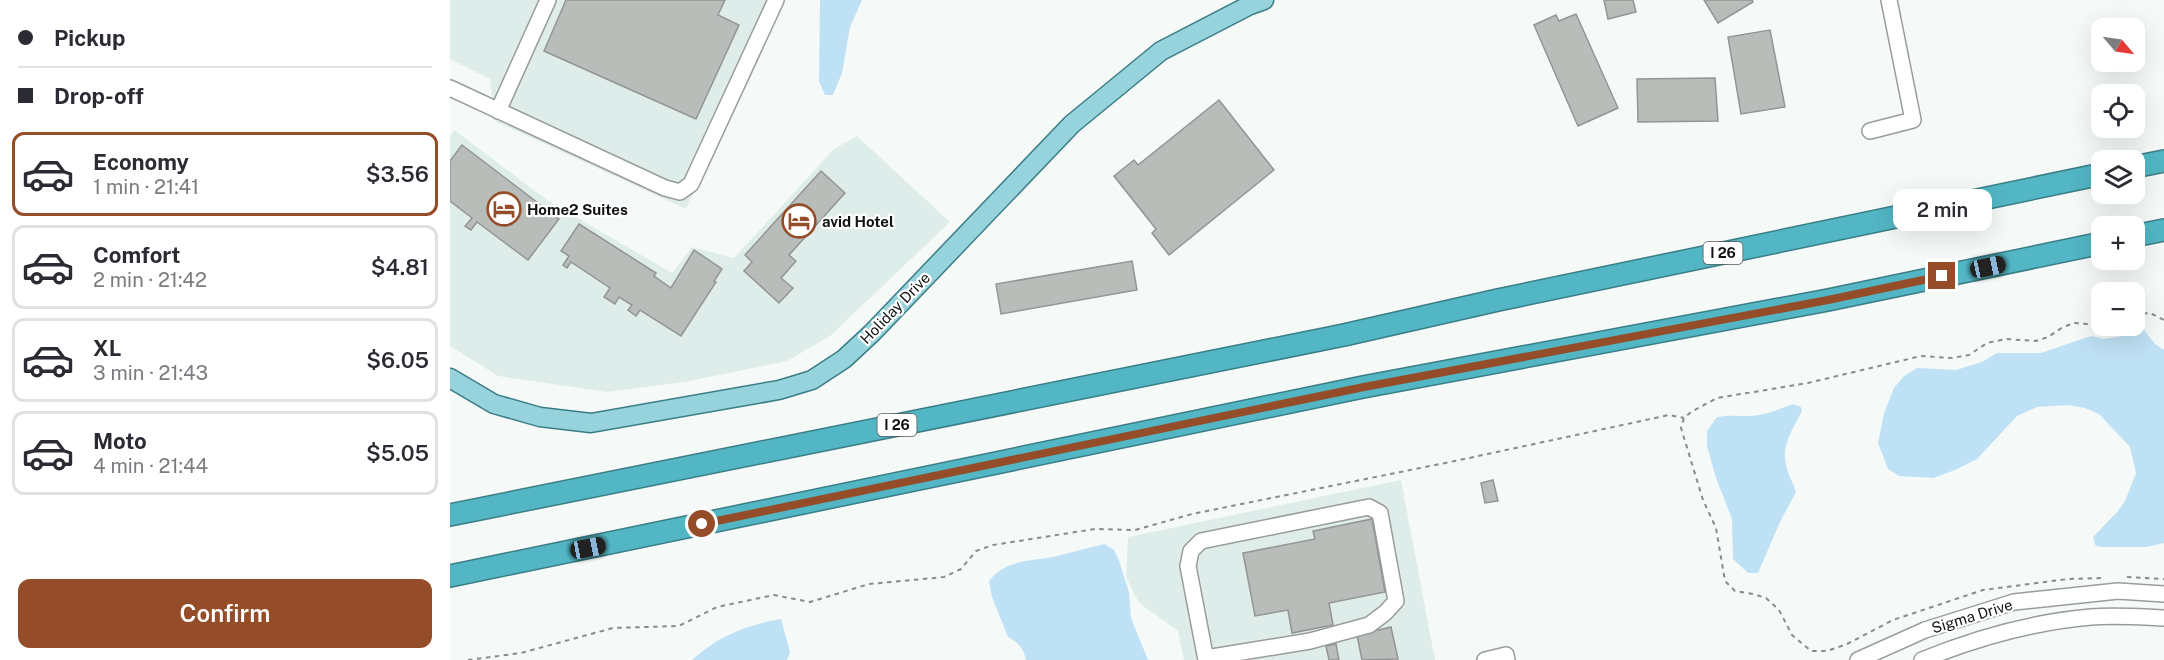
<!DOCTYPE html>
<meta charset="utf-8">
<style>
body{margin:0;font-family:"Public Sans",sans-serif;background:#f2f2f3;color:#2b2b33;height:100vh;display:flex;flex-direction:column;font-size:22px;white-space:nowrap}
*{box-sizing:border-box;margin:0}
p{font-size:20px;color:#7c7c81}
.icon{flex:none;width:33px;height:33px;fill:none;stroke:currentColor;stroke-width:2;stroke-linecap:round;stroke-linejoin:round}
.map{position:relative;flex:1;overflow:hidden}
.drawer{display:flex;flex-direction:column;background:#fff;width:450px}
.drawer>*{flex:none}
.guide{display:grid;align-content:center;height:132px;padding:0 18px;background:#fff}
.needle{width:39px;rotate:119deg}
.tools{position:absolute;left:1641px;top:18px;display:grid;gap:12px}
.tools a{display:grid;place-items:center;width:54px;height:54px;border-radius:12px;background:#fff;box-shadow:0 6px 24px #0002;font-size:30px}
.end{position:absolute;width:27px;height:27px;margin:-14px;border:8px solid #944d28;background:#fff;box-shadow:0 0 0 3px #fff}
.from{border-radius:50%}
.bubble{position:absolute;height:42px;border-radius:12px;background:#fff;box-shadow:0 6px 24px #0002;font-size:20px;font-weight:600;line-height:42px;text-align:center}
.car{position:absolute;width:18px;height:36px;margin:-18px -9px;border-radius:8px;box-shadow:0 0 4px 2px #0007;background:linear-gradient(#222 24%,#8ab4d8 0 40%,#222 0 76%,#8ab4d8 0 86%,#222 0)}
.guide b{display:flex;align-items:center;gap:21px;height:57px;font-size:22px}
.guide b+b{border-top:2px solid #e1e1e2}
.guide i{width:15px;height:15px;background:#2b2b33}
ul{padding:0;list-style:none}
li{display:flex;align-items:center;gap:18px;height:84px;margin:0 12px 9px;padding:0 6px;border:3px solid #e1e1e2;border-radius:12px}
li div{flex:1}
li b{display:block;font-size:22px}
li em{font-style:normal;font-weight:600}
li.on{border-color:#944d28}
li>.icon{width:54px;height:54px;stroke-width:1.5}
.action{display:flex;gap:12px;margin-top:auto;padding:12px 18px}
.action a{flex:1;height:69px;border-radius:12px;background:#944d28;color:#fff;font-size:24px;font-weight:600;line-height:69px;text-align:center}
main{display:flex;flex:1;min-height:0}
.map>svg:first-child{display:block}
</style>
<main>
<section class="drawer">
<div class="guide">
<b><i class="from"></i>Pickup</b>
<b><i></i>Drop-off</b>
</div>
<ul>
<li class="on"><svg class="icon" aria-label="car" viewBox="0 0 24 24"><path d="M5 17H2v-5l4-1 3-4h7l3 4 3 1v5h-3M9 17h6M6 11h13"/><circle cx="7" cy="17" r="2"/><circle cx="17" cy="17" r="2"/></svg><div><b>Economy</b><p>1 min · 21:41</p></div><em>$3.56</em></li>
<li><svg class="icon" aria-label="car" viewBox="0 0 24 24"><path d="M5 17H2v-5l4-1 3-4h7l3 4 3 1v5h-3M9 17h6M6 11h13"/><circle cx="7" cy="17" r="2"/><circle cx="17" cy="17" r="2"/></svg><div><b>Comfort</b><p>2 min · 21:42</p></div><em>$4.81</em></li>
<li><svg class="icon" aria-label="car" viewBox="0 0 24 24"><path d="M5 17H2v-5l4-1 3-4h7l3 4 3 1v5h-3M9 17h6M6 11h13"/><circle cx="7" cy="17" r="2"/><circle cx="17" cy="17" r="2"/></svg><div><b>XL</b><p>3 min · 21:43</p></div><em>$6.05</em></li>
<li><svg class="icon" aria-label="car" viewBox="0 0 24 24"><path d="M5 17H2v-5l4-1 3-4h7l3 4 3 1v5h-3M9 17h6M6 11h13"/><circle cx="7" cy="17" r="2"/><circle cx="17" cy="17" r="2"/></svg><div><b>Moto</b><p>4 min · 21:44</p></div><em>$5.05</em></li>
</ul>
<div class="action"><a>Confirm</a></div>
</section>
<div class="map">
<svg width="1714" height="660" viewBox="0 0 1714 660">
<rect width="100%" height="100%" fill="#f5faf8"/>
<path fill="#dfedea" d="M 0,0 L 328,0 L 236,209 L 45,121 L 40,79 L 0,59 Z
M 4,130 L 97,200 L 222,273 L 242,247 L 284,258 L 384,149 L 407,136 L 500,222 L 380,336 L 337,361 L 235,382 L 157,392 L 48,376 L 0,346 L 0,137 Z
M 951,480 L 985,660 L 734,660 L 728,631 L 689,603 L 676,577 L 678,537 Z"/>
<path fill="#bfe1f5" d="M 370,0 L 412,0 L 400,27 L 392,73 L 383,95 L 375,95 L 369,81 Z
M 1684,330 L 1694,330 L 1705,344 L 1714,350 L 1714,543 L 1696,547 L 1651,547 L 1645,545 L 1643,537 L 1668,511 L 1675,501 L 1686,473 L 1680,447 L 1649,414 L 1635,408 L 1618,405 L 1587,407 L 1567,416 L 1527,459 L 1505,470 L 1483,478 L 1449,476 L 1438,469 L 1428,443 L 1434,413 L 1444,388 L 1454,376 L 1467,368 L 1506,370 L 1532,362 L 1547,353 L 1591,353 L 1632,339 L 1642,336 L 1653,339 L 1668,337 Z
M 1343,404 L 1351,407 L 1352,411 C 1342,431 1330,446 1337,469 C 1339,477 1344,484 1346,492 L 1330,522 L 1308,573 L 1298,573 L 1283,559 L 1282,519 L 1266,478 L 1257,446 L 1257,431 L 1267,417 C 1279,415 1289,416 1301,416 C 1316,415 1330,409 1343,404 Z
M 654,544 L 664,550 L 668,558 L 679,592 L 681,618 L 698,660 L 576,660 C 574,649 568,642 558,637 L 542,597 L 539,581 C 555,560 579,561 603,557 C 620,553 637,548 654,544 Z
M 331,619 L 340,652 L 337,660 L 242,660 C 268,636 297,625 331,619 Z"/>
<path fill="#b9bdba" stroke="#929593" stroke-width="1.5" d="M 116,0 L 275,0 L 268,15 L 289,25 L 246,119 L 94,51 Z
M 1154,0 L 1183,0 L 1186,12 L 1158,19 Z
M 1254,0 L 1302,0 L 1303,2 L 1268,23 Z
M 1126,14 L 1168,108 L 1128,126 L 1084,25 L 1106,15 L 1109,21 Z
M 1320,30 L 1335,107 L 1291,114 L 1278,37 Z
M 1265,78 L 1268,121 L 1188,122 L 1187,79 Z
M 769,100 L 824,170 L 719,255 L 702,233 L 706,229 L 664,176 L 684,160 L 688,165 Z
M 12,145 L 109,219 L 78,260 L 27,222 L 21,230 L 15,226 L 22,218 L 0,201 L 0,161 Z
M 371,171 L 395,193 L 339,255 L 346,261 L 331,278 L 343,288 L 329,303 L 294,271 L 302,262 L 295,255 Z
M 129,224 L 206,273 L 204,276 L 221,288 L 244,250 L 272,269 L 264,281 L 266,282 L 231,336 L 190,310 L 186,316 L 178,310 L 182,305 L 169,297 L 165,304 L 154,297 L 160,288 L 121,262 L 117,268 L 113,265 L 119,256 L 111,251 Z
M 682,261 L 687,290 L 551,314 L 546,284 Z
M 1043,480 L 1048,501 L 1035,503 L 1031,483 Z
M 922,519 L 935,592 L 879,603 L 883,625 L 842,633 L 838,610 L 805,616 L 793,553 L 865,539 L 863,531 Z
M 941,627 L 948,659 L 912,660 L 907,635 Z
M 886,644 L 889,660 L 879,660 L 876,646 Z"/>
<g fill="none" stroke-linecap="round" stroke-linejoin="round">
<defs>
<path id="minor" d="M 0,88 L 215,188 L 230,192 L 241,184 L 326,0
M 48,111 L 98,0
M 1420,131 L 1463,120 L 1439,0
M 756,660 L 738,566 L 741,551 L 751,541 L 919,507 L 930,513 L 946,601 L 935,613 L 919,625 L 860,641 L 756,658
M 1035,660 L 1056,655 L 1057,660
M 1408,660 L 1475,630 L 1564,602 L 1668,591 L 1714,594
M 1472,660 C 1526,638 1583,622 1641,617 C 1665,615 1690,617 1714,618"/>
<path id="major" d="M 0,378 L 44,404 L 90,417 L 141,423 L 329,390 L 362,380 L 394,359 L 422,333 L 622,124 L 711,51 L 800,5 L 814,0"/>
<path id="highway" d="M 1684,167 L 1714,161
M 1684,236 L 1714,230
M 0,515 L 894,335 L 1048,300 L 1652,174
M 0,576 L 913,387 L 1378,300 L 1652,243"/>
</defs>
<use href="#minor" stroke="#989d9c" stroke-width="18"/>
<use href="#major" stroke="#3b7d86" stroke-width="21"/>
<use href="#highway" stroke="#3b7d86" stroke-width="24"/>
<path stroke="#888b8a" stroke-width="2" stroke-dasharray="4.5 4.5" stroke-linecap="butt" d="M 1684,314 L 1700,313 L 1714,320
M 1677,577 L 1714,579
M 1651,578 L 1618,579 L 1533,590 L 1443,620 L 1397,644 L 1377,651 L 1361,651 L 1342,635 L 1329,610 L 1316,598 L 1303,594 L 1285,591 L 1275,581 L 1266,528 L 1253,500 L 1231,428 L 1234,418 L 1241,412 L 1267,398 L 1358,383 L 1471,356 L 1502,358 L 1519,355 L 1537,343 L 1556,339 L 1586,341 L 1598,337 L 1613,327 L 1624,323 L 1652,325
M 18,660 L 71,653 L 163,628 L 229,626 L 267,607 L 324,595 L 360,602 L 419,584 L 494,577 L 511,569 L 526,551 L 543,545 L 645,529 L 685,530 L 742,514 L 1005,461 L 1219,415 L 1234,418"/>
<use href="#minor" stroke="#fff" stroke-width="15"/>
<use href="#major" stroke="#97d3dc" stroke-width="18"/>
<use href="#highway" stroke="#52b6c4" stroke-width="21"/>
</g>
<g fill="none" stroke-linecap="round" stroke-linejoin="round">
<path stroke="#944d28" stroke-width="8" d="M 252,524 L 914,387 L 1378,300 L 1492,276"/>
</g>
<defs>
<symbol id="hotel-ring" viewBox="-11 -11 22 22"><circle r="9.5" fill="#fff" stroke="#944d28" stroke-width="1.5"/><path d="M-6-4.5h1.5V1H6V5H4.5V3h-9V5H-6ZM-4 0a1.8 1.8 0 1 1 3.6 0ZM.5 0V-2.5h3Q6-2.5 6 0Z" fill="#944d28"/></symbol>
</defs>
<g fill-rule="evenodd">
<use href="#hotel-ring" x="35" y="190" width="38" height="38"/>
<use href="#hotel-ring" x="330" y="202" width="38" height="38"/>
</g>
<g text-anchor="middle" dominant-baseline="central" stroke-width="4.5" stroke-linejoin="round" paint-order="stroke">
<g fill="#fff" stroke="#585959" stroke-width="1.5">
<rect x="1253.5" y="242" width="39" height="22" rx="4.5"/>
<rect x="427.5" y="414" width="39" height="22" rx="4.5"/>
</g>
<g font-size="14" font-weight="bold" fill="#111212">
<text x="1273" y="253">I 26</text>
<text x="447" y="425">I 26</text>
</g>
<g font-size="15" font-weight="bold" fill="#111212" stroke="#fff" text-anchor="start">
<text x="77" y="209">Home2 Suites</text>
<text x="372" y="221">avid Hotel</text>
</g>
<g font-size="15" fill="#111212" stroke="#fff">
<text transform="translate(445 308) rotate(-46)">Holiday Drive</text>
<text transform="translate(1522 616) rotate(-17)">Sigma Drive</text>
</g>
</g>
</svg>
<div class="tools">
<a><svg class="needle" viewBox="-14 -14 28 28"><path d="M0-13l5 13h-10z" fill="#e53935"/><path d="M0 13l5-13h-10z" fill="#7c7c81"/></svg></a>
<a><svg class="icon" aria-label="locate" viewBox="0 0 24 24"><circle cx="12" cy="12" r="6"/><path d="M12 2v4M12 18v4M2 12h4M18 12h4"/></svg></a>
<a><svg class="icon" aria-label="layers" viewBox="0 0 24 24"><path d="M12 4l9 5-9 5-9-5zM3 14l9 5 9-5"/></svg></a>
<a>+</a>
<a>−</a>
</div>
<i class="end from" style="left:252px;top:524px"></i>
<i class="end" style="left:1492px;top:276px"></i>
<div class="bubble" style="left:1443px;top:189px;width:99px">2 min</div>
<i class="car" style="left:1538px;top:267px;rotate:78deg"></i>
<i class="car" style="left:138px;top:548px;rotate:79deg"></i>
</div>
</main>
